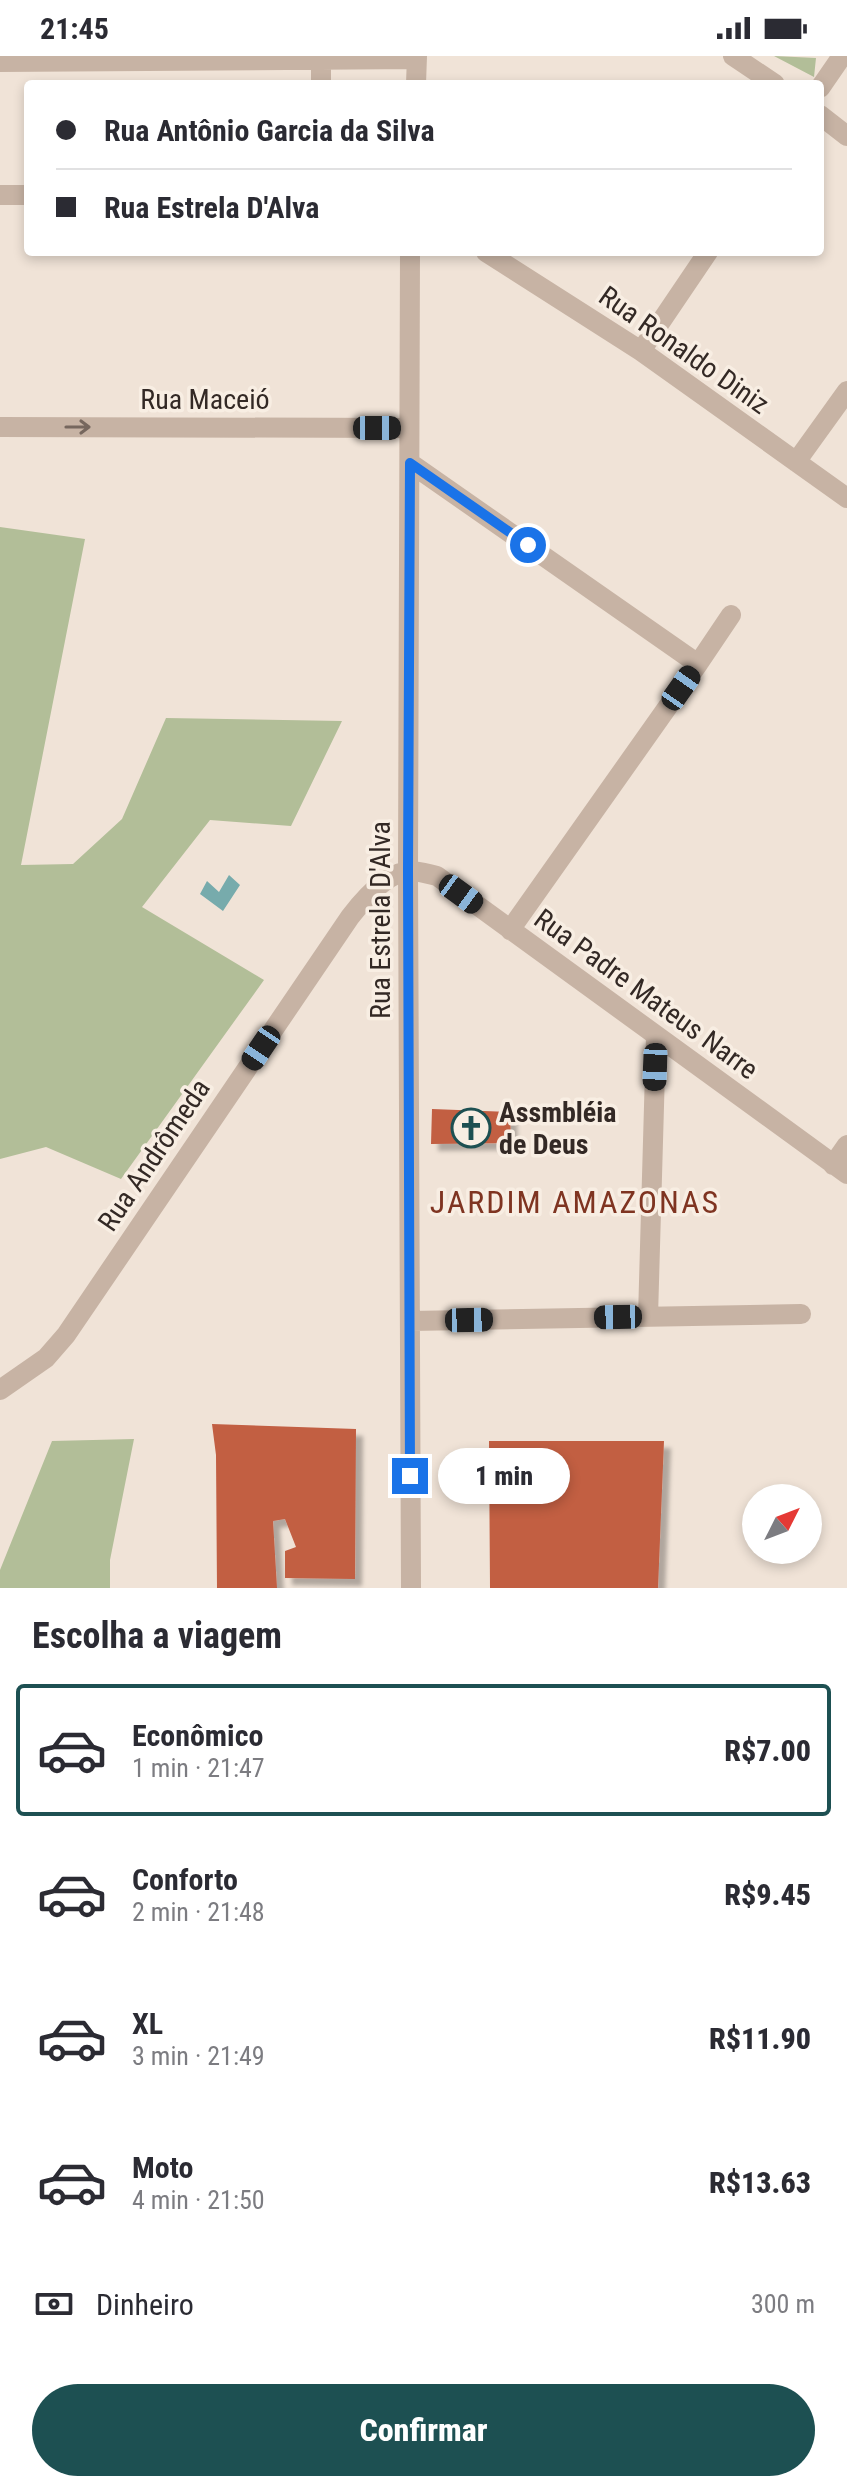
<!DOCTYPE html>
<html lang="pt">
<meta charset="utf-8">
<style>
body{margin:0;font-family:"Roboto Condensed",sans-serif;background:#f7f7f7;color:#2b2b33;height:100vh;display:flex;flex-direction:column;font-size:30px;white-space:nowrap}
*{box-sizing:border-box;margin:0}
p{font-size:26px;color:#7c7c81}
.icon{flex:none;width:44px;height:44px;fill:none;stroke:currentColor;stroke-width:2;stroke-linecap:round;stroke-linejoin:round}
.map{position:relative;height:1532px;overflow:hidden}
.panel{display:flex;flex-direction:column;background:#fff;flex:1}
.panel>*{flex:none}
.banner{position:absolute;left:24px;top:24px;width:800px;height:176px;border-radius:8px;box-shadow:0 4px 12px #0003;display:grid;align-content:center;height:176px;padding:0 32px;background:#fff}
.needle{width:52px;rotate:48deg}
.controls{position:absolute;left:742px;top:1428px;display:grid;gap:16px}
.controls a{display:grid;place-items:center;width:80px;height:80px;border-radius:50%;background:#fff;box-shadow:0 4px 12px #0003;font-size:40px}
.end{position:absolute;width:36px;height:36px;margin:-18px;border:10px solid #1a73e8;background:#fff;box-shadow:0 0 0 4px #fff}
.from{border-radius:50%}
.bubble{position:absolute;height:56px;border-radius:28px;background:#fff;box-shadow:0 4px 12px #0003;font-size:26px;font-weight:800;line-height:56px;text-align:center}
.car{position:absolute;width:24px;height:48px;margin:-24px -12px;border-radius:10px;box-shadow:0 0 6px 2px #0007;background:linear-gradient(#222 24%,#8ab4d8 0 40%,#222 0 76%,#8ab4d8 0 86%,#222 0)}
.banner b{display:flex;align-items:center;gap:28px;height:76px;font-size:30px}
.banner b+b{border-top:2px solid #e1e1e2}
.banner i{width:20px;height:20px;background:#2b2b33}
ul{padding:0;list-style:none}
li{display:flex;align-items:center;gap:24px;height:132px;margin:0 16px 12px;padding:0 16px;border:4px solid transparent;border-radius:8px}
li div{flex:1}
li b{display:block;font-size:30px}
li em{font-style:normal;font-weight:800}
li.active{border-color:#1d5052}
li>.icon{width:72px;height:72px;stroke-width:1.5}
h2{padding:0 32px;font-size:36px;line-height:96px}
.pay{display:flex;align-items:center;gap:20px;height:88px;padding:0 32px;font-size:30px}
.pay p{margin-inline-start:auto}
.action{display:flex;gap:16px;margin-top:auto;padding:16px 32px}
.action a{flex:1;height:92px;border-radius:48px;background:#1d5052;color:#fff;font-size:32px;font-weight:800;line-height:92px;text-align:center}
.status{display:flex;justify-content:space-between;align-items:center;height:56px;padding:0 40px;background:#fff;direction:ltr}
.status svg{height:22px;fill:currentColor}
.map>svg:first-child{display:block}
</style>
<div class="status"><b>21:45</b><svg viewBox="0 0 49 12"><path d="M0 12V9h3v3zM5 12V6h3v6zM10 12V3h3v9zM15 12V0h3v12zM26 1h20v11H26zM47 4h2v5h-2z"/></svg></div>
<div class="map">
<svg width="847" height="1532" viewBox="0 0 847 1532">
<defs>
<filter id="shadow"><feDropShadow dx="7" dy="7" stdDeviation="2" flood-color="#0004"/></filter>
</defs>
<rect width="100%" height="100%" fill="#f0e3d7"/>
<path fill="#b2be98" d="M 774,0 L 816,2 L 814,21 Z
M 0,471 L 85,483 L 21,809 L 73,808 L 122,763 L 166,662 L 342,665 L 291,770 L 210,764 L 142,851 L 264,924 L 121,1123 L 46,1091 L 0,1103 Z
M 134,1383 L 110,1504 L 110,1532 L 0,1532 L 0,1514 L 52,1385 Z"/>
<path fill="#77abac" d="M 229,819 L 240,829 L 223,855 L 200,838 L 207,825 L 219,836 Z"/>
<path fill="#c25e43" filter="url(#shadow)" d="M 432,1053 L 510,1056 L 511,1087 L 431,1088 Z
M 212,1368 L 356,1373 L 355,1523 L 285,1522 L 285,1495 L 296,1491 L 285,1463 L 273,1465 L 277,1532 L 217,1532 L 216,1399 Z
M 489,1385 L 664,1385 L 658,1532 L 490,1532 Z"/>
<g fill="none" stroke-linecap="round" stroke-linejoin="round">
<path stroke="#c7b3a4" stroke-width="20" d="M 733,0 L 775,28
M 0,6 L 417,3
M 321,28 L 321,4
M 416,28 L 417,0
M 820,32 L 842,0
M 820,59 L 847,80
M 0,139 L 28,139
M 410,196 L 408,815 L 411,1532
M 486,196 L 641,295 L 847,442
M 641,295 L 708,196
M 0,371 L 409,372
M 796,406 L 847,335
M 410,407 L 698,608 L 510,874
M 698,608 L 731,559
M 833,1109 L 847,1089
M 648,1261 L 656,980
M 410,1265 L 801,1258
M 0,1334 L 46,1302 L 66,1279 L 350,861 C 363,844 388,815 411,815 C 419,815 428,818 437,820 L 847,1118"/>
</g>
<defs><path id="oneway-shaft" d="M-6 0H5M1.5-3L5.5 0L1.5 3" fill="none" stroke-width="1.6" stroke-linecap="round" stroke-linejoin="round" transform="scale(2)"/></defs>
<use stroke="#76675e" href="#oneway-shaft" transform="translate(78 371)"/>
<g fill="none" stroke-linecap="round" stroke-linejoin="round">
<path stroke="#1a73e8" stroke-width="10" d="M 410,1420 L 408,815 L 410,407 L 528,489"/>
</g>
<defs>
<symbol id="church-ring" viewBox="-11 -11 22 22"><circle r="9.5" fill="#f8eee3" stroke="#1d5052" stroke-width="1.5"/><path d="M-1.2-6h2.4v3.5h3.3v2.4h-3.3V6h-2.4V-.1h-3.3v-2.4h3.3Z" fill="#1d5052"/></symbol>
</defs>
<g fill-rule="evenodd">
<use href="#church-ring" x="449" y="1050" width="44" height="44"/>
</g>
<g text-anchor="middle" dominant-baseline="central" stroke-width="7" stroke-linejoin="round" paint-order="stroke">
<g font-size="28" fill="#332925" stroke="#f8eee3">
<text transform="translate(684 294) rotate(35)">Rua Ronaldo Diniz</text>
<text x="205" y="343">Rua Maceió</text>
<text transform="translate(380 864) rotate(-90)">Rua Estrela D'Alva</text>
<text transform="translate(646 938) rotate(36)">Rua Padre Mateus Narre</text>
<text transform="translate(154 1099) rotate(-56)">Rua Andrômeda</text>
</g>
<g font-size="28" font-weight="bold" fill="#332925" stroke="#f8eee3" text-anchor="start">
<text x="499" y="1056">Assmbléia<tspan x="499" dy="32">de Deus</tspan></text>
</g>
<g font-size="32" letter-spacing="2" fill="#7f3421" stroke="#f8eee3">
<text x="575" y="1146">JARDIM AMAZONAS</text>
</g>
</g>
</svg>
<div class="controls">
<a><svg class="needle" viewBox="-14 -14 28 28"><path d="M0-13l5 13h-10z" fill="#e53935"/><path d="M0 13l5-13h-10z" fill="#7c7c81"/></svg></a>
</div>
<i class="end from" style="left:528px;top:489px"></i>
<i class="end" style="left:410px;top:1420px"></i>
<div class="bubble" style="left:438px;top:1392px;width:132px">1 min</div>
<i class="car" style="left:377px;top:372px;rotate:90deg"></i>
<i class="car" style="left:681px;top:632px;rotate:35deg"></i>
<i class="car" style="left:461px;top:838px;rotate:126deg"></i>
<i class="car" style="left:261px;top:992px;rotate:214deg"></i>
<i class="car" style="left:655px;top:1011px;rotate:182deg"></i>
<i class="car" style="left:618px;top:1261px;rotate:269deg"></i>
<i class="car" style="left:469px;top:1264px;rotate:89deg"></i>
<div class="banner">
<b><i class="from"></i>Rua Antônio Garcia da Silva</b>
<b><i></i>Rua Estrela D'Alva</b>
</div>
</div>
<section class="panel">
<h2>Escolha a viagem</h2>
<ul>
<li class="active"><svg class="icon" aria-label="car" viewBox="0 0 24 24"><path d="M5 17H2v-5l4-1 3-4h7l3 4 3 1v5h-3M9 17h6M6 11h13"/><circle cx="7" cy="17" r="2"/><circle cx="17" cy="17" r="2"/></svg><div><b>Econômico</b><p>1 min · 21:47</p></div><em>R$7.00</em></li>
<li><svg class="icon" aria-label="car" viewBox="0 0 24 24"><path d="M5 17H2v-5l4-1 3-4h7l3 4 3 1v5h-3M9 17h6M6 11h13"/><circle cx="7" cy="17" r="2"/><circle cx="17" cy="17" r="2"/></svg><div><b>Conforto</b><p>2 min · 21:48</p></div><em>R$9.45</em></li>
<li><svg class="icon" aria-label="car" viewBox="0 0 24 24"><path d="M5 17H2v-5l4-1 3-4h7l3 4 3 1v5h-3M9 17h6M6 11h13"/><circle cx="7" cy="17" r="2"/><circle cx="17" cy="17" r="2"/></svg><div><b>XL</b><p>3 min · 21:49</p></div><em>R$11.90</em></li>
<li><svg class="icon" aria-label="car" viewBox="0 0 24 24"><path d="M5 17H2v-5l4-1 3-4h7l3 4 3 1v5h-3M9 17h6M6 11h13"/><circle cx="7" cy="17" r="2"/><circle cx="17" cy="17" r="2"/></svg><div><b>Moto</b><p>4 min · 21:50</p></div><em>R$13.63</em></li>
</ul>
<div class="pay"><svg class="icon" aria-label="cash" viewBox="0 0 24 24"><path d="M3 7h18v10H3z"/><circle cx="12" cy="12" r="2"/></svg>Dinheiro<p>300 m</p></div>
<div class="action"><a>Confirmar</a></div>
</section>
